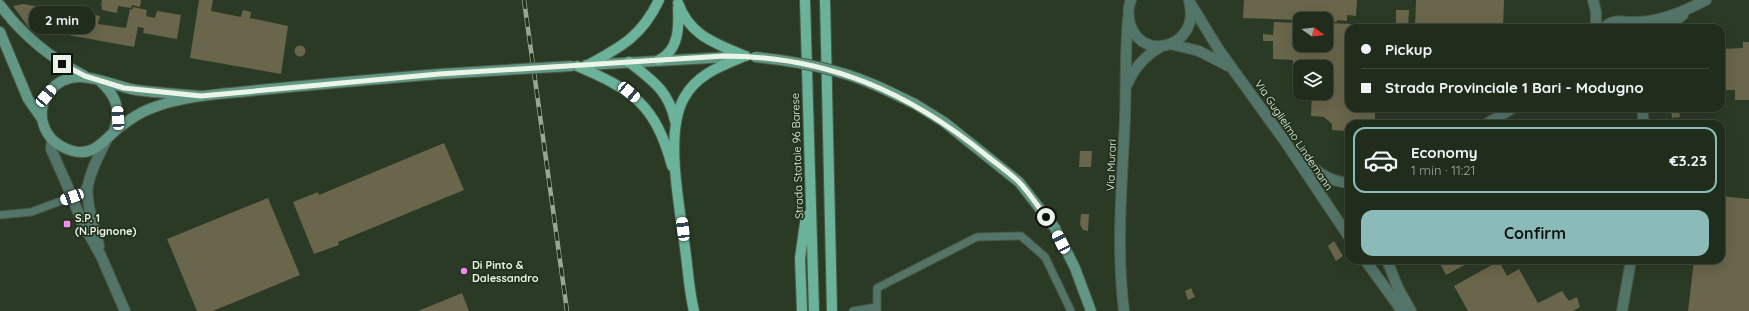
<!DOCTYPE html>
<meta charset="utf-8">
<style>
body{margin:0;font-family:Quicksand,sans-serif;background:#2d3829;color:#f1f3f6;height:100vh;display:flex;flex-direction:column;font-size:15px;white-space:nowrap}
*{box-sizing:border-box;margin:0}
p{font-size:13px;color:#a2a7a3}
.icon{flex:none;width:22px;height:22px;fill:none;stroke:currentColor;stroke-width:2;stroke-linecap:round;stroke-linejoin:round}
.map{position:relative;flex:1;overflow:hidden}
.details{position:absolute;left:1345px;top:120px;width:380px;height:144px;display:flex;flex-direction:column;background:#202c1c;border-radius:12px;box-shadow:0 4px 16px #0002,0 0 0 1px #3d483b}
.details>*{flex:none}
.hud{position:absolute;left:1345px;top:24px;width:380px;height:88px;border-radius:12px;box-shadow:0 4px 16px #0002,0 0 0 1px #3d483b;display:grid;align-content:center;height:88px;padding:0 16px;background:#202c1c}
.needle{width:26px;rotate:105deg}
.controls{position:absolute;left:1293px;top:12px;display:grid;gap:8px}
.controls a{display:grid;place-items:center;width:40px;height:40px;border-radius:8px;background:#202c1c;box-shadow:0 4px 16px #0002,0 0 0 1px #3d483b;font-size:20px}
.end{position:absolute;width:18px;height:18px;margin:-9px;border:5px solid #ebf5e7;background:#111;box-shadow:0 0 0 2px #111}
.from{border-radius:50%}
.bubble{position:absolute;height:28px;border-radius:12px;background:#202c1c;box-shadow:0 4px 16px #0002,0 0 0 1px #3d483b;font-size:13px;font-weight:700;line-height:28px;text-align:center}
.car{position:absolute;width:12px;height:24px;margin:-12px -6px;border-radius:5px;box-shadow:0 0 3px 1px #0007;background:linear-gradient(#fff 24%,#345 0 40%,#fff 0 76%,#345 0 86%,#fff 0)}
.hud b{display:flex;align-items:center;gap:14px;height:38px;font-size:15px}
.hud b+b{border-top:1px solid #3d483b}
.hud i{width:10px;height:10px;background:#f1f3f6}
ul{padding:7px 0 0;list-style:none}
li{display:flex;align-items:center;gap:12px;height:66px;margin:0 8px 6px;padding:0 8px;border:2px solid transparent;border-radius:12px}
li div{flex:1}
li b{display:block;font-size:15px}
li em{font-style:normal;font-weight:700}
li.selected{border-color:#8bbbb9}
li>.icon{width:36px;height:36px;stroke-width:1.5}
.primary-button{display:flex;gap:8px;margin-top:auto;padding:8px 16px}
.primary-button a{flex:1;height:46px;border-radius:12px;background:#8bbbb9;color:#111;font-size:16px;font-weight:700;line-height:46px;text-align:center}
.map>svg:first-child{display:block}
</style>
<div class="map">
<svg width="1749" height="311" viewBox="0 0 1749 311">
<rect width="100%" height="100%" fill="#2b3a25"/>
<path fill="#69664b" d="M 102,0 L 141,0 L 140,7 L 132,5 L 131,8 L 118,6 L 117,13 L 102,10 L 102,7 L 101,6 Z
M 199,0 L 213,0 L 211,11 L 241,17 L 243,10 L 251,12 L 250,18 L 288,26 L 281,74 L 190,58 Z
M 1244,0 L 1357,0 L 1356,16 L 1347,15 L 1347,21 L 1337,20 L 1337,22 L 1326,21 L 1326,19 L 1300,20 L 1243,18 Z
M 1416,0 L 1504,0 L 1503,28 L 1415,28 Z
M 23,4 L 90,16 L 90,14 L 100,16 L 98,24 L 126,28 L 130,9 L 132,10 L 133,7 L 147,10 L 146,16 L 155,18 L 157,11 L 181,15 L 177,39 L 143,33 L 144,28 L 138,27 L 134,47 L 29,28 L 13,6 Z
M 1396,10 L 1409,10 L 1408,28 L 1396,28 Z
M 1274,22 L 1300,23 L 1300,45 L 1326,45 L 1326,23 L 1378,25 L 1378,28 L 1349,28 L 1349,108 L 1375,108 L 1375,119 L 1372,119 L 1366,124 L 1349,124 L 1349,131 L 1332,130 L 1332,124 L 1324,117 L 1311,116 L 1312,93 L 1326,93 L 1326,67 L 1300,67 L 1300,86 L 1292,86 L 1293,60 L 1273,59 L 1273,41 L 1263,41 L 1263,34 L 1273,35 Z
M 1743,42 L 1749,42 L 1749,100 L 1735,100 L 1735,90 L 1721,90 L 1721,49 L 1743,48 Z
M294.5 51a5.5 5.5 0 1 1 11 0a5.5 5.5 0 1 1-11 0Z
M 1671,109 L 1679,109 L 1680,117 L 1672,118 Z
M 444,143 L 464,190 L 338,242 L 339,245 L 314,254 L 293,202 L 318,192 L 319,195 Z
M 1080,151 L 1092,151 L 1091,167 L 1079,167 Z
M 1721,196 L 1749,199 L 1749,311 L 1688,311 L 1694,260 L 1721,260 Z
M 268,198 L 300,275 L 213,311 L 197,311 L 167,239 Z
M 1081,214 L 1089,214 L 1088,231 L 1083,230 L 1080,224 Z
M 1334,241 L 1343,256 L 1336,261 L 1328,246 Z
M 1438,260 L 1474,260 L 1446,275 Z
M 1499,261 L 1507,276 L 1519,269 L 1538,303 L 1562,291 L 1569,301 L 1577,297 L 1580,307 L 1573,311 L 1468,311 L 1454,286 Z
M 1191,288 L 1195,297 L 1188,300 L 1185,291 Z
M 462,293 L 469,311 L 418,311 Z"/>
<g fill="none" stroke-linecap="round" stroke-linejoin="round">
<defs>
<path id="lane" d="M 0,215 L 31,212 L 80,194 L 88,185
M 853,311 L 877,307
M 877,311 L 877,288 L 977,237 L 1021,236 L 1045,257 L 1071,311"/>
<path id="street" d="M 1131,0 C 1127,9 1128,18 1131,27 C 1146,63 1198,44 1190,6
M 1593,0 L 1596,12 L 1596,28
M 1189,1 L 1219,50 L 1284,140 L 1349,237
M 1629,22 C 1657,23 1681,13 1706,0
M 1604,28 C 1611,19 1626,20 1635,25
M 1665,28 L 1683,15
M 1170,44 L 1199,51 L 1228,66
M 1128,83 C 1135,66 1146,55 1162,46
M 1642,108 L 1644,124
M 1486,124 L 1513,108
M 52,141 L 51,149 L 67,185 L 82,222 L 101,256 L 125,311
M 1298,154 C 1314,169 1325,181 1349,183
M 99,246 C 95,229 85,201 88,185 C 91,169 99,155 106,141
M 1365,260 L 1402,311
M 1387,260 L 1398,288 L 1411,311
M 1124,311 C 1116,248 1122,183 1125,119 C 1126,86 1125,53 1128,19
M 1622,311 L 1631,260"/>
<path id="secondary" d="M 0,5 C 23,36 50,58 85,76
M 0,32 L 28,99 L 42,119
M 586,65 L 746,56
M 101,82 C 118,98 120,109 114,132
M 201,96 C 180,94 158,93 136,90 C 107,85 73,63 50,91 C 43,100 40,112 43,123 C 47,138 59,147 73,151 C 95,157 105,138 120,127 C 130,119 141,112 152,108 C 185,95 225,94 259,90 C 319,84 379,79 439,74
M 915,104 L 944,122 L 1019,182 L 1055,228 L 1075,268 L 1091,311"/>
<path id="primary" d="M 805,0 L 814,311
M 825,0 L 832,311
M 678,3 C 690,36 715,43 745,56
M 659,60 C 679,50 679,27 678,8
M 629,62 C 652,80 669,91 675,121
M 588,65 C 621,47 642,36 659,0
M 577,66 C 633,90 655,104 672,166
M 694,311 C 689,291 688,269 685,248 C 680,208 664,133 684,98 C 697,74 721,66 745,56
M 802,311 L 800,258 L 806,216"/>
</defs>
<use href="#lane" stroke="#4a5844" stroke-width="9"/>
<use href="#street" stroke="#4a5844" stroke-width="12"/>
<use href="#secondary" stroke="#4a5844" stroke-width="12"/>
<use href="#primary" stroke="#4a5844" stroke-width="12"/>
<use href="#lane" stroke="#537468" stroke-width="7"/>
<use href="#street" stroke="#537468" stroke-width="10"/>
<use href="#secondary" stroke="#619784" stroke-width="10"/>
<use href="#primary" stroke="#6bb29a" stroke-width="10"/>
<defs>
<path id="rail" d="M 524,0 L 567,311"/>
</defs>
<use href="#rail" stroke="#9aa695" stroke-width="4.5"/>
<use href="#rail" stroke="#21301b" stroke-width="3" stroke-dasharray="9" stroke-linecap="butt"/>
<defs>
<path id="secondary-bridge" d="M 755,57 C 793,61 835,68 870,83 C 885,89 900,97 915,104
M 439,74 L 572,66"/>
</defs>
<use href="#secondary-bridge" stroke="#4a5844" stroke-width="12" stroke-linecap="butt"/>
<use href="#secondary-bridge" stroke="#619784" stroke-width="10"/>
</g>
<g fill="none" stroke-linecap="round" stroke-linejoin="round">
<path stroke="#ebf5e7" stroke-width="5" d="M 62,64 L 85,76 L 124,88 L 201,96 L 439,74 L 724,56 C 827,56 909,92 987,156 C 997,164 1008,172 1018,181 C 1028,191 1037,205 1046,217"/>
</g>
<g fill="#f489f0" stroke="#21301b" stroke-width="1.5">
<rect x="63" y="220" width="8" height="8" rx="2"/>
<circle cx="464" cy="271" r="4"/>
</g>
<g text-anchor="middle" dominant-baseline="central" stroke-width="3.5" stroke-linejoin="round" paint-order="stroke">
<g font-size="11" fill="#ebf5e7" stroke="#21301b">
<text transform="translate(1294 135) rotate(56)">Via Guglielmo Lindemann</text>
<text transform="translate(797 156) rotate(-92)">Strada Statale 96 Barese</text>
<text transform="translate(1111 165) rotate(-88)">Via Murari</text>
</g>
<g font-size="11" font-weight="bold" fill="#ebf5e7" stroke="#21301b" text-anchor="start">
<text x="75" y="218">S.P. 1<tspan x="75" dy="13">(N.Pignone)</tspan></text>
<text x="472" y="265">Di Pinto &amp;<tspan x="472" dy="13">Dalessandro</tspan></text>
</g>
</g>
</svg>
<div class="controls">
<a><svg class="needle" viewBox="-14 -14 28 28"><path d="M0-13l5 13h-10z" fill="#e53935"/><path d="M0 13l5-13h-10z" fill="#a2a7a3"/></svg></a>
<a><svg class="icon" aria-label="layers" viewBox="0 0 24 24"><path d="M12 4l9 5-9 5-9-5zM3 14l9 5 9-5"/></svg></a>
</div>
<i class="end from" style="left:1046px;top:217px"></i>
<i class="end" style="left:62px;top:64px"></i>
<div class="bubble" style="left:29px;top:6px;width:66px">2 min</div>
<i class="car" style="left:629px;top:92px;rotate:130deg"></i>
<i class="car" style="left:46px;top:96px;rotate:40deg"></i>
<i class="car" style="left:118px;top:118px;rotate:357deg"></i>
<i class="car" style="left:72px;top:197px;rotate:250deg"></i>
<i class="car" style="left:683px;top:229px;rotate:353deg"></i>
<i class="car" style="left:1061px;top:242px;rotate:333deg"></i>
<div class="hud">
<b><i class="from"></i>Pickup</b>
<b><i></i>Strada Provinciale 1 Bari - Modugno</b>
</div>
<section class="details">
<ul>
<li class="selected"><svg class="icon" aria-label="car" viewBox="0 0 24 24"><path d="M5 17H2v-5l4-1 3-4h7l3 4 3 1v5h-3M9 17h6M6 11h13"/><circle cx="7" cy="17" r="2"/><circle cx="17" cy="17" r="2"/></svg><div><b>Economy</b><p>1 min · 11:21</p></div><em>€3.23</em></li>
</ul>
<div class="primary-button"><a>Confirm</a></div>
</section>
</div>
